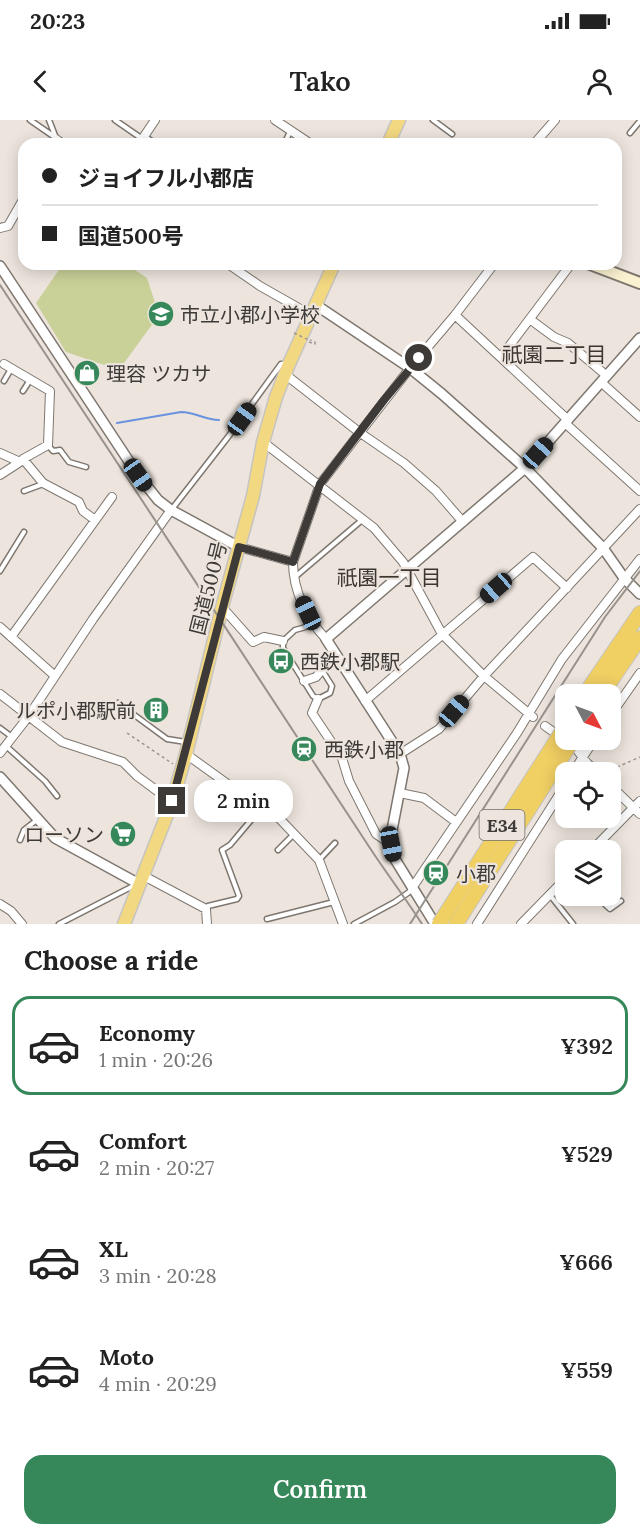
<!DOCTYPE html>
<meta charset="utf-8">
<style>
body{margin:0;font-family:Lora,"Noto Sans JP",serif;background:#f6f6f6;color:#222;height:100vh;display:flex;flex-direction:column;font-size:22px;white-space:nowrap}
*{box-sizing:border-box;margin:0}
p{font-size:20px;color:#767676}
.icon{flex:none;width:33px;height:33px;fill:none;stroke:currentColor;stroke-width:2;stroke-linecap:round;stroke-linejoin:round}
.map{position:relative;height:804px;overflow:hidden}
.panel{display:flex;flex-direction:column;background:#fff;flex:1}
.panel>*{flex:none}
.hud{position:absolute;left:18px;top:18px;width:604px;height:132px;border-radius:18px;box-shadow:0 3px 15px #0003;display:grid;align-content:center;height:132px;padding:0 24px;background:#fff}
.needle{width:39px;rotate:131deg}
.buttons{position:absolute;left:555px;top:564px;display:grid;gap:12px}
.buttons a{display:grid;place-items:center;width:66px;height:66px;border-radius:12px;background:#fff;box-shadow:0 3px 15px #0003;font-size:30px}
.end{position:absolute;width:27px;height:27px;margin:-14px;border:8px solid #3d3a37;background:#fff;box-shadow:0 0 0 3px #fff}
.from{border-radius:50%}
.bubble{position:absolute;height:42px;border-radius:18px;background:#fff;box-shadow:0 3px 15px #0003;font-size:20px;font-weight:600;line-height:42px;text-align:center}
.car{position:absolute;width:18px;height:36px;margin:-18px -9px;border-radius:8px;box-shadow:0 0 4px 2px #0007;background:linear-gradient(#222 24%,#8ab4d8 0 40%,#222 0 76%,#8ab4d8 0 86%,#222 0)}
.hud b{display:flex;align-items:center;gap:21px;height:57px;font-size:22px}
.hud b+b{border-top:2px solid #e0e0e0}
.hud i{width:15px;height:15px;background:#222}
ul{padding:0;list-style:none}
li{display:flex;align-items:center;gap:18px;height:99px;margin:0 12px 9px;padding:0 12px;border:3px solid transparent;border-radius:18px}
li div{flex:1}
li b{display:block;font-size:22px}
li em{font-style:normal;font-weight:600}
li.current{border-color:#36885a}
li>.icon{width:54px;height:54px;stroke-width:1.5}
h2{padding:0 24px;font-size:27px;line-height:72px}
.primary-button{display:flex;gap:12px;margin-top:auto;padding:12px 24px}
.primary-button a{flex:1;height:69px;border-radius:18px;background:#36885a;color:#fff;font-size:24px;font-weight:600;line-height:69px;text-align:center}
.status{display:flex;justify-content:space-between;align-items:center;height:42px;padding:0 30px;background:#fff;direction:ltr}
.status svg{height:16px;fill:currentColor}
header{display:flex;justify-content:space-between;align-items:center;height:78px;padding:0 24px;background:#fff;font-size:27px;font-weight:600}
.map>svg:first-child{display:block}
</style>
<div class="status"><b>20:23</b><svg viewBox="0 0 49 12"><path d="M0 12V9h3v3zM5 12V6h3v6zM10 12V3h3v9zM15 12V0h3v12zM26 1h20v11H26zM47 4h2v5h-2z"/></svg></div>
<header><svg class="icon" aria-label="back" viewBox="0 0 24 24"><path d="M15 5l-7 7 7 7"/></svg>Tako<svg class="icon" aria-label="person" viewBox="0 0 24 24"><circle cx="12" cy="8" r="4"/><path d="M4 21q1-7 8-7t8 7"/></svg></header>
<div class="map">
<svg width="640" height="804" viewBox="0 0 640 804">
<rect width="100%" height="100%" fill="#ede5dd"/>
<path fill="#cad198" d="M 63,144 L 126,144 L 147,158 L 159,195 L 119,250 L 66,232 L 36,183 Z"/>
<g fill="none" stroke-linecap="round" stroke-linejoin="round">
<path stroke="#6a92de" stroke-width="2" d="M 117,303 L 181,292 C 195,292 205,300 219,300"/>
<defs>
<path id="service" d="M 30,0 L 56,18
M 49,0 L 56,18
M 115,0 L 141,18
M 433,0 L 452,14
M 630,13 L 640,1
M 144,16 L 156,24
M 284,24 L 290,12
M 4,261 L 11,249
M 23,271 L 30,260
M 48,325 L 53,331 L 60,330 L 69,342 L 86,347
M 24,371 L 43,364
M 172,389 L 228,317 L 281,244 L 287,244
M 0,451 L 24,412
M 295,457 L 362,400
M 313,505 L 295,510 L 283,521 L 283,528 L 313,576 L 318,579 L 330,573 L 332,566 L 322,550 L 322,546 L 333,532
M 118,583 L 167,619 L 186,622
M 0,608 L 12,617
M 6,626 L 45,661 L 57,676
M 20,720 L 24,710 L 38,699
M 562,728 L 566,731
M 278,730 L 293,715
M 319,740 L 335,723
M 550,775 L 573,804
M 596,776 L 610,789 L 621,781
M 206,789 L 208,786 L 237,779 L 239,776 L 222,730 L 230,725 L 263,686
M 267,799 L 334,782
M 59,804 L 135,765
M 354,804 L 395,782 L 412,770"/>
<path id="minor" d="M 275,0 L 311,24
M 54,24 L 56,19 L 63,24
M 139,24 L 155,0
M 534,24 L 555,0
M 0,108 L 8,106 L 24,78
M 228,144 L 260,166 L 311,195
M 455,195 L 568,300
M 531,200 L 554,217 L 568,223 L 607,256
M 501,237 L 571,144
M 4,244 L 50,271 L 48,325 L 23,339
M 286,255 L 359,312 L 404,343 L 436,371 L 463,402
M 602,263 L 640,297
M 565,303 L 640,371
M 263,322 L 374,408 L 403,442 L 442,514 L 484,556 L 533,597
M 0,333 L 20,342 L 23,339 L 43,363 L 79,382 L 83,391 L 95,400
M 0,355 L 20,342
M 239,427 L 293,442
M 222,487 L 253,522 L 264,517 L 283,521
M 0,507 L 55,556
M 11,517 L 112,377
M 326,519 C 307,499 293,471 293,442 L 320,364 L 410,248 L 455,195 L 494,144
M 304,561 L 316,557 L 322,550
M 0,574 L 62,622 L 123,642 L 137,656 L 172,682
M 318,579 L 312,593 L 342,638 L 349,661 L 376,714 L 391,724
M 365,581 L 533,437 L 567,468
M 610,596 L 640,553
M 545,606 L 575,627 L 587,643 L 597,652
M 0,633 L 28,597 L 93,499 L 171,390
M 186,634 L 229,665 L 276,695 L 319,740 L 343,804
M 400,634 L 439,609 L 484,556 L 640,389
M 573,652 L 594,620
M 610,665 L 640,694
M 400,673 L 424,678 L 456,702
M 592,730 L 640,681
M 142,755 L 206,789 L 207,804
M 412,768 L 517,613 L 562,539 L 640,439
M 0,784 L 11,791 L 22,804
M 477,804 L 566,664
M 521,804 L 566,758"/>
<path id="tertiary" d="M 0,146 L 138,355 L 158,380 L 171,390 L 239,427
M 316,185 L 410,248 L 442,274 L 525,348 L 603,428 L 624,458 L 640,474
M 0,657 L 55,718 L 139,764
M 435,804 L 393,736 L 391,724 L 392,710 L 404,648 L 400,634 L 326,519 L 525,348 L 640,218"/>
<path id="secondary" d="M 590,144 L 640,163"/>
<path id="trunk" d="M 388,24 L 399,0
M 124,804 L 172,682 L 186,634 L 222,487 L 253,376 L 263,322 L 276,277 L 289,244 L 334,144"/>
<path id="motorway" d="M 585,574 L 640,493
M 602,574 L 640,518"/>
</defs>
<use href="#service" stroke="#7e7770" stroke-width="7"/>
<use href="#minor" stroke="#7e7770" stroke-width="10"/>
<use href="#tertiary" stroke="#7e7770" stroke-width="12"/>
<use href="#secondary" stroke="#7e7770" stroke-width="14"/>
<use href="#trunk" stroke="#c5c4c3" stroke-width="15"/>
<use href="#motorway" stroke="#c5c4c3" stroke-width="16"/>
<path stroke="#9a958f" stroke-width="1.5" stroke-dasharray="3 3" stroke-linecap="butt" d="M 309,222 L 315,224 L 315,222 L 310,220
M 127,613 L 173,644
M 606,652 L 640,637"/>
<use href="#service" stroke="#fff" stroke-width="4"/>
<use href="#minor" stroke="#fff" stroke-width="8"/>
<use href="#tertiary" stroke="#fff" stroke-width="9"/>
<use href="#secondary" stroke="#faf1d0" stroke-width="10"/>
<use href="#trunk" stroke="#f3d882" stroke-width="12"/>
<use href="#motorway" stroke="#f0cf63" stroke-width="14"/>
<path stroke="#97928c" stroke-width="2" d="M 0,165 C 122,351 245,535 366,722 C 384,750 404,776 422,804
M 410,804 L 605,497 L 640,451"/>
<defs>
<path id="motorway-bridge" d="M 439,804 L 566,605
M 456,804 L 573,620"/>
</defs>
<use href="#motorway-bridge" stroke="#c5c4c3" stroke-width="16" stroke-linecap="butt"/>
<path stroke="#9a958f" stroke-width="1.5" stroke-dasharray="3 3" stroke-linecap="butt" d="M 294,213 L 309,220"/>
<use href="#motorway-bridge" stroke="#f0cf63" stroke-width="14"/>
</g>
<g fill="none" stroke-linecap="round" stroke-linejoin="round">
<path stroke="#3d3a37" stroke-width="8" d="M 172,681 L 239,427 L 293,442 L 320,364 L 384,280 L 419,238"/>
</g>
<defs>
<symbol id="school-disc" viewBox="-11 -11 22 22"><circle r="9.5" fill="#36885a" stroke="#ede5dd"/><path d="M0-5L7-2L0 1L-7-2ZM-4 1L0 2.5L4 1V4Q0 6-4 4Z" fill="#fff"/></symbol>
<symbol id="shop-disc" viewBox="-11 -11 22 22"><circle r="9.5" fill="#36885a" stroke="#ede5dd"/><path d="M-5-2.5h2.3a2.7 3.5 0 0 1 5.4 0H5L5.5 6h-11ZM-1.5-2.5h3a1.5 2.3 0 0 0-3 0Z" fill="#fff"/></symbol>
<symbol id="bus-disc" viewBox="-11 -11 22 22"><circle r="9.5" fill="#36885a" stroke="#ede5dd"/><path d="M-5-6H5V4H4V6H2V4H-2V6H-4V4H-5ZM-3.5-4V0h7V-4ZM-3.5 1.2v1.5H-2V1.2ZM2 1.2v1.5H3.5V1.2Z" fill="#fff"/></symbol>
<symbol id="building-disc" viewBox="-11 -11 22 22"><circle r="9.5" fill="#36885a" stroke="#ede5dd"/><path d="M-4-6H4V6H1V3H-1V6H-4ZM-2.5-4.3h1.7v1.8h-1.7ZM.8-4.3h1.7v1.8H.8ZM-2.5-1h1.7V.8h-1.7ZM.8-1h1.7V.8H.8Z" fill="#fff"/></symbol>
<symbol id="station-disc" viewBox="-11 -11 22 22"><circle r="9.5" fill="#36885a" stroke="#ede5dd"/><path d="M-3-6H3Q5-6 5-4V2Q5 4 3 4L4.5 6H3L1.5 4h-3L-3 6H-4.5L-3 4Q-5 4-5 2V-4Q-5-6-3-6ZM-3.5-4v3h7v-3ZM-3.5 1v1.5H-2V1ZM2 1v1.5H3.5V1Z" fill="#fff"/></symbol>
<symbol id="supermarket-disc" viewBox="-11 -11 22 22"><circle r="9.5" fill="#36885a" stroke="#ede5dd"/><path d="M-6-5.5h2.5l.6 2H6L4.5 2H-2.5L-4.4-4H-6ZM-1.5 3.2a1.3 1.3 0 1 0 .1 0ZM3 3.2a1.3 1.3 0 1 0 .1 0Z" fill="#fff"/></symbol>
</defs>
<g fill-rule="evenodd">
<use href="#school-disc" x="146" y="179" width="30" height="30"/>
<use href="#shop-disc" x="72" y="238" width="30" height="30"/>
<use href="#bus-disc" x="266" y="526" width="30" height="30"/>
<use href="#building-disc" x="141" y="575" width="30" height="30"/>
<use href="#station-disc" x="289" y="614" width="30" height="30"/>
<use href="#supermarket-disc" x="108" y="699" width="30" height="30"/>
<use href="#station-disc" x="421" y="738" width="30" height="30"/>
</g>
<g text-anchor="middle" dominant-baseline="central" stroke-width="4.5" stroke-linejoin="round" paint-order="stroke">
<rect fill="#ede5dd" stroke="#726d69" stroke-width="1.5" x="479.5" y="690" width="45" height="30" rx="4.5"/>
<g font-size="18" font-weight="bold" fill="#3d3a37">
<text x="502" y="705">E34</text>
</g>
<g font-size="20" fill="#3d3a37" stroke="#ede5dd" text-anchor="start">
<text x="180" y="194">市立小郡小学校</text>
<text x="106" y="253">理容 ツカサ</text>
<text x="300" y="541">西鉄小郡駅</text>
<text x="136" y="590" text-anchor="end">ルポ小郡駅前</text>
<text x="324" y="629">西鉄小郡</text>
<text x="104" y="714" text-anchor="end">ローソン</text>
<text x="456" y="753">小郡</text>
</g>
<g font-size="20" fill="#3d3a37" stroke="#ede5dd">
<text transform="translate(208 468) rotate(-76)">国道500号</text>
</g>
<g font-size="21" fill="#3d3731" stroke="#ede5dd">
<text x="554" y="234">祇園二丁目</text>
<text x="389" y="457">祇園一丁目</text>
</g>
</g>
</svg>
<div class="buttons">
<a><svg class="needle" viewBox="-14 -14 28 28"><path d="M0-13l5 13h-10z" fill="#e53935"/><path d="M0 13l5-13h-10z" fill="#767676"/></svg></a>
<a><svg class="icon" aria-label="locate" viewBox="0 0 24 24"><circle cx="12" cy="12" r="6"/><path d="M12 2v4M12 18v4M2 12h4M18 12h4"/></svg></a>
<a><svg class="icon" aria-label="layers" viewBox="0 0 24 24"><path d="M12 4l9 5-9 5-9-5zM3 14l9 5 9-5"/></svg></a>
</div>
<i class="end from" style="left:419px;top:238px"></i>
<i class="end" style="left:172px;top:681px"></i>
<div class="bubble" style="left:194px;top:660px;width:99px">2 min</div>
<i class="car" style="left:242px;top:299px;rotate:36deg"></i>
<i class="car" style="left:538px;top:333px;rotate:42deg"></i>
<i class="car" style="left:138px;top:355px;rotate:145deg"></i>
<i class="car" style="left:496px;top:468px;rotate:229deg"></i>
<i class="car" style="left:308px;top:493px;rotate:335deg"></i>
<i class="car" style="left:454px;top:591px;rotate:40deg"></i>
<i class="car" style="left:391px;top:724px;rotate:169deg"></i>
<div class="hud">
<b><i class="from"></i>ジョイフル小郡店</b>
<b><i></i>国道500号</b>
</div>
</div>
<section class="panel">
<h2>Choose a ride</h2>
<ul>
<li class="current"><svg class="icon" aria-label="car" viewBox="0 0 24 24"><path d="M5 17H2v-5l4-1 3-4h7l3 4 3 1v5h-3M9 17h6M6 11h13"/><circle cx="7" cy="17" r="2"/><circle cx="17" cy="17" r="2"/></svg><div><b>Economy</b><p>1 min · 20:26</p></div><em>¥392</em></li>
<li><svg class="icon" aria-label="car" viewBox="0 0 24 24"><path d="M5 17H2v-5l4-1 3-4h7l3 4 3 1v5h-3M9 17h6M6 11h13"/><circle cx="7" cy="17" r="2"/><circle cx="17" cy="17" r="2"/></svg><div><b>Comfort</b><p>2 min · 20:27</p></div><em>¥529</em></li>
<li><svg class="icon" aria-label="car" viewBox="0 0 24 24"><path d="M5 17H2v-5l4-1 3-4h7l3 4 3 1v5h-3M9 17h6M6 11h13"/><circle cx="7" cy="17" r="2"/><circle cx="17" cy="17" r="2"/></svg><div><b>XL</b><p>3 min · 20:28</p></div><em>¥666</em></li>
<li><svg class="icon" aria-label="car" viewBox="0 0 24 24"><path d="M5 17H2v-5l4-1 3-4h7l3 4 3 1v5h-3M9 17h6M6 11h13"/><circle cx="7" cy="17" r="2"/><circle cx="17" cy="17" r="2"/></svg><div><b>Moto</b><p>4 min · 20:29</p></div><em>¥559</em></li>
</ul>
<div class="primary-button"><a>Confirm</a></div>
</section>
